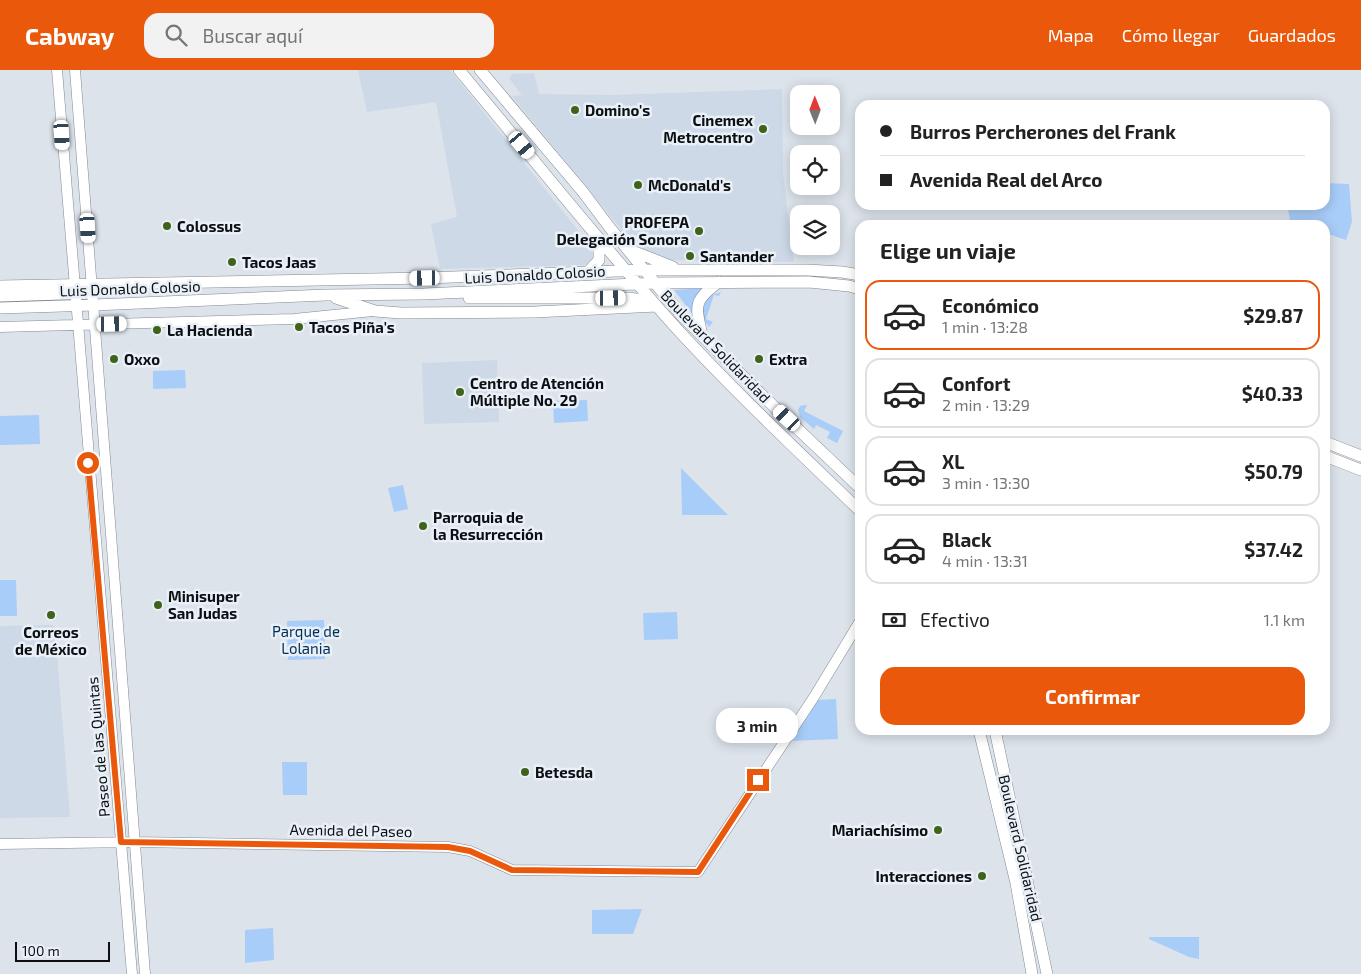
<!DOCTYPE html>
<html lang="es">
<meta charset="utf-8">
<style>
body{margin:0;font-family:"Exo 2",sans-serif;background:#f2f2f2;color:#222;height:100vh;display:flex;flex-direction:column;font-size:19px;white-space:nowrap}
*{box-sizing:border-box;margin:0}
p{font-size:16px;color:#767676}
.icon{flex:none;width:28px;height:28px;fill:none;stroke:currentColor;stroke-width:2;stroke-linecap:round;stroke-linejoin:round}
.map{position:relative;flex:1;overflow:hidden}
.sheet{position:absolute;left:855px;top:150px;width:475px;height:515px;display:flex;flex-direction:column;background:#fff;border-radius:15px;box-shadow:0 2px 12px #0003}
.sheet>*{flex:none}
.top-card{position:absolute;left:855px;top:30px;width:475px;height:110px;border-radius:15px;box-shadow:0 2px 12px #0003;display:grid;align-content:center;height:110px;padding:0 25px;background:#fff}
.needle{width:32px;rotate:359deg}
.controls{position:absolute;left:790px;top:15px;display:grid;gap:10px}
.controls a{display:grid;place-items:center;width:50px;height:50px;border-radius:10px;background:#fff;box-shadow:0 2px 12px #0003;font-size:25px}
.scale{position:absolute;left:15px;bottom:12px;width:95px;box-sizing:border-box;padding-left:5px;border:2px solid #0d1012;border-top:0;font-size:14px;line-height:18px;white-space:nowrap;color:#0d1012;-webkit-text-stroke:4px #e9f0f8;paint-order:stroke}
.end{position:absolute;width:22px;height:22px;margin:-11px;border:6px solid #ea580c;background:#fff;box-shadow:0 0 0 2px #fff}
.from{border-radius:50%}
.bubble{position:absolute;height:35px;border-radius:15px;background:#fff;box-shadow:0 2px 12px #0003;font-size:16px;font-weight:700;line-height:35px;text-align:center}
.car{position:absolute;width:15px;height:30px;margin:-15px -8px;border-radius:6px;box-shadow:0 0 4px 1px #0007;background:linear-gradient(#fff 24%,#345 0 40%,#fff 0 76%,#345 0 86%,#fff 0)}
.top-card b{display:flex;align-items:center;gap:18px;height:48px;font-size:19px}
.top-card b+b{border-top:1px solid #e0e0e0}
.top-card i{width:12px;height:12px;background:#222}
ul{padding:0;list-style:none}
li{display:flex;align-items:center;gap:15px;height:70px;margin:0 10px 8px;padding:0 15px;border:2px solid #e0e0e0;border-radius:15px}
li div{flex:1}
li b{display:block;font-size:19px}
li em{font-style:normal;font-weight:700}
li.on{border-color:#ea580c}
li>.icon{width:45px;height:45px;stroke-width:1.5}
h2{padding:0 25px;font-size:22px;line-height:60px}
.pay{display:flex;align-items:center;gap:12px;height:55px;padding:0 25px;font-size:19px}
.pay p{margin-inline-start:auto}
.action{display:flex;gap:10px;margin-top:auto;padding:10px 25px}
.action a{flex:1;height:58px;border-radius:15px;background:#ea580c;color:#fff;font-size:20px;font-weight:700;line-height:58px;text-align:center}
header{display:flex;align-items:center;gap:30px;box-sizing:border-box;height:70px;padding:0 25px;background:#ea580c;color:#fff}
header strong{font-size:24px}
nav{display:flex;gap:28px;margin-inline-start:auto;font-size:18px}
.search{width:350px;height:45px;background:#f2f2f2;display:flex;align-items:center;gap:12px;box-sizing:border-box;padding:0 18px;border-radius:15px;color:#767676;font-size:19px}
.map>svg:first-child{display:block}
</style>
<header>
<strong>Cabway</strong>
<div class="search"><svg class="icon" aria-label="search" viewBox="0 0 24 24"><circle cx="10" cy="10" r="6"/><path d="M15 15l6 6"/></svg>Buscar aquí</div>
<nav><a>Mapa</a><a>Cómo llegar</a><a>Guardados</a></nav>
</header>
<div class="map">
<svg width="1361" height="904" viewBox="0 0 1361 904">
<rect width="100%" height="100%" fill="#dce3eb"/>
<path fill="#cdd9e7" d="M 358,0 L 450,0 L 588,173 L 594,186 L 591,191 L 585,195 L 440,199 L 431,154 L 457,147 L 436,32 L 367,42 Z
M 534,3 L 539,24 L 612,25 L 782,19 L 783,104 L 794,192 L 661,190 L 642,181 L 628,168 L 512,26 L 525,25 L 521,24 L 509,8 L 512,4 Z
M 497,290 L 499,352 L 424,354 L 422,293 Z
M 53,555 L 55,558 L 70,747 L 0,748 L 0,556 Z"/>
<path fill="#a8cdf9" d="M 1325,113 L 1349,114 L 1352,152 L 1346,170 L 1325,163 L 1325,155 L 1291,155 L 1287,135 L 1325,135 Z
M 703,218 L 694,246 L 674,220 Z
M 721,222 L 719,226 L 714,225 L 706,249 L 713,252 L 709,257 L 702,247 L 702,235 L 709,226 Z
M 185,300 L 186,318 L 153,319 L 153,301 Z
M 587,330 L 588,351 L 554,353 L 553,331 Z
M 805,335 L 807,335 L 804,341 L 843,361 L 837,373 L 827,368 L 830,362 L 816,355 L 814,359 L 800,347 L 798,340 L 800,336 Z
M 39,345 L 40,374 L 0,375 L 0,346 Z
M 681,398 L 728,445 L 682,445 Z
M 403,415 L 408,439 L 394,442 L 388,418 Z
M 0,510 L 16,510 L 17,546 L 0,546 Z
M 677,542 L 678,569 L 644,570 L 643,543 Z
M 324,550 L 325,589 L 288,590 L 287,551 Z
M 836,629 L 838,669 L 791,671 L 817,630 Z
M 282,692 L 307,692 L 307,725 L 283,725 Z
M 642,839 L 633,864 L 592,864 L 592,840 Z
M 273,858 L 274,890 L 245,893 L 245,860 Z
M 1149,867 L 1199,867 L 1199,889 L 1189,887 L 1149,869 Z"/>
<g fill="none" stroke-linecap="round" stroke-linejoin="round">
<defs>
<path id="secondary" d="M 57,0 L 132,904
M 75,0 L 145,904
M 0,257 L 294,249 L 373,241
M 0,774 L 135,772 L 448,777 L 470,781 L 512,800 L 698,802 L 814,627 L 860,551"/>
<path id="primary" d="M 459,0 C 532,87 602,176 678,260 C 736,323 798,381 860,441
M 480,0 L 583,122 L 610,158 L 682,246 L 764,327 L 860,418
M 630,180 L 673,197
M 588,202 L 599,190 L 599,168
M 0,216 L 425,208 L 645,200 L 807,200 L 842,202 L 860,205
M 0,226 L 93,223
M 336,228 L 375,241 L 401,243 L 535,242 L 657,236
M 469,228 L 628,228 L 644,230 L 654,235
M 0,238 L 94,235 L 326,225 L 424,224 L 656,213 L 809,212 L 849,216 L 860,219
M 702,266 C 696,236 692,231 719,212
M 1325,372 L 1361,386
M 1325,386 L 1361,400
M 979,660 L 1016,813 L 1032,904
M 995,660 L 1047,904"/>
</defs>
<use href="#secondary" stroke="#838991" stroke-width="11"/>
<use href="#primary" stroke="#838991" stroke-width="12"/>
<use href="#secondary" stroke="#fff" stroke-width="10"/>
<use href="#primary" stroke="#fff" stroke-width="11"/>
</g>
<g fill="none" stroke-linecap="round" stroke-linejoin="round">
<path stroke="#ea580c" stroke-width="6" d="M 88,393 L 121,772 L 448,777 L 470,781 L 512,800 L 698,802 L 758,710"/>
</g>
<g fill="#40631b" stroke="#e9f0f8" stroke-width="2">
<circle cx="575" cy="40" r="5"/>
<circle cx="763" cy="59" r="5"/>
<circle cx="638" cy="115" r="5"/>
<circle cx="167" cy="156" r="5"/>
<circle cx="699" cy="161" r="5"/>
<circle cx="690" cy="186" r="5"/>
<circle cx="232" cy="192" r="5"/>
<circle cx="299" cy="257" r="5"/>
<circle cx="157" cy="260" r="5"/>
<circle cx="114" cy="289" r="5"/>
<circle cx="759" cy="289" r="5"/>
<circle cx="460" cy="322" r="5"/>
<circle cx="423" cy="456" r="5"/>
<circle cx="158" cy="535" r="5"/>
<circle cx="51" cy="545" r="5"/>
<circle cx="525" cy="702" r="5"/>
<circle cx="938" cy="760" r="5"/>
<circle cx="982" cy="806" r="5"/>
</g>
<g text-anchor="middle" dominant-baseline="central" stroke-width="5" stroke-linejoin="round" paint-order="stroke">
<g font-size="15" font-weight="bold" fill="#0d1012" stroke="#e9f0f8" text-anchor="start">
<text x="585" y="40">Domino's</text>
<text x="753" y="50" text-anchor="end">Cinemex<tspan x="753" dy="17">Metrocentro</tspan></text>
<text x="648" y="115">McDonald's</text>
<text x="689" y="152" text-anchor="end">PROFEPA<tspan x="689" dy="17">Delegación Sonora</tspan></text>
<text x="177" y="156">Colossus</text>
<text x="700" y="186">Santander</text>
<text x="242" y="192">Tacos Jaas</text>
<text x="309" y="257">Tacos Piña's</text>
<text x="167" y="260">La Hacienda</text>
<text x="124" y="289">Oxxo</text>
<text x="769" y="289">Extra</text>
<text x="470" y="313">Centro de Atención<tspan x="470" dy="17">Múltiple No. 29</tspan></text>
<text x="433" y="447">Parroquia de<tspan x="433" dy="17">la Resurrección</tspan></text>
<text x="168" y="526">Minisuper<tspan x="168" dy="17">San Judas</tspan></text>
<text x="51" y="562" text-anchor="middle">Correos<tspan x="51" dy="17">de México</tspan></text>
<text x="535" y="702">Betesda</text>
<text x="928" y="760" text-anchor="end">Mariachísimo</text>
<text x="972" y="806" text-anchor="end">Interacciones</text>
</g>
<g font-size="15" fill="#0d1012" stroke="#e9f0f8">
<text transform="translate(535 204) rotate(-3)">Luis Donaldo Colosio</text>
<text transform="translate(130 218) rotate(-2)">Luis Donaldo Colosio</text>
<text transform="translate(716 276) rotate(46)">Boulevard Solidaridad</text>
<text transform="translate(98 677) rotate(-95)">Paseo de las Quintas</text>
<text transform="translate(351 760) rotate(1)">Avenida del Paseo</text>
<text transform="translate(1021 778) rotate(77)">Boulevard Solidaridad</text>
</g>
<g font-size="15" fill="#032e57" stroke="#e9f0f8">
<text x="306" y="561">Parque de<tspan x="306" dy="17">Lolania</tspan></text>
</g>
</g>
</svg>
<div class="controls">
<a><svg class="needle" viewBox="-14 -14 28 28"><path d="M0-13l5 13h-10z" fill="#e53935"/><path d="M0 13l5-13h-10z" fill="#767676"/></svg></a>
<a><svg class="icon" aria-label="locate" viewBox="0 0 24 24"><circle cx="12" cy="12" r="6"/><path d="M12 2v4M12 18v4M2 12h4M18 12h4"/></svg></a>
<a><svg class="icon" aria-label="layers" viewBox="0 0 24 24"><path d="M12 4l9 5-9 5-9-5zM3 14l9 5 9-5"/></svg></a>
</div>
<div class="scale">100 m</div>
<i class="end from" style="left:88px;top:393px"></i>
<i class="end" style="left:758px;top:710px"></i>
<div class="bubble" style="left:716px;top:638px;width:82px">3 min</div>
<i class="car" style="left:62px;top:65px;rotate:176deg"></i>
<i class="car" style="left:522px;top:75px;rotate:140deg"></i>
<i class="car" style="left:88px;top:158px;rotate:176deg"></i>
<i class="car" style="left:425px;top:208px;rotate:269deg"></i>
<i class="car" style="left:611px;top:228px;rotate:89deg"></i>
<i class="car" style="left:112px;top:254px;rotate:89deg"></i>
<i class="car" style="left:787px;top:348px;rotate:313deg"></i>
<div class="top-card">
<b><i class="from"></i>Burros Percherones del Frank</b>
<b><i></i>Avenida Real del Arco</b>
</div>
<section class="sheet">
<h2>Elige un viaje</h2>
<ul>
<li class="on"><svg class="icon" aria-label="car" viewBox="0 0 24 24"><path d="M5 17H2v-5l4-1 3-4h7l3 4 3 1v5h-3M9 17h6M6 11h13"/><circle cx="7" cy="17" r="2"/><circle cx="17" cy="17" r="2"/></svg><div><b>Económico</b><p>1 min · 13:28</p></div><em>$29.87</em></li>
<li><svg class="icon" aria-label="car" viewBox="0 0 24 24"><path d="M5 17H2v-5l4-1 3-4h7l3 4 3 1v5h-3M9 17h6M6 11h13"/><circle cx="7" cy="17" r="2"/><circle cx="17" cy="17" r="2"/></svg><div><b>Confort</b><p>2 min · 13:29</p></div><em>$40.33</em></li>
<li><svg class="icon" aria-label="car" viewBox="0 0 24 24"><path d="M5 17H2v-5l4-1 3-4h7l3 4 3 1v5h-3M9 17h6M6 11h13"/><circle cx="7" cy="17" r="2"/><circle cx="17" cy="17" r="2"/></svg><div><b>XL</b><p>3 min · 13:30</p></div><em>$50.79</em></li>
<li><svg class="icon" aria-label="car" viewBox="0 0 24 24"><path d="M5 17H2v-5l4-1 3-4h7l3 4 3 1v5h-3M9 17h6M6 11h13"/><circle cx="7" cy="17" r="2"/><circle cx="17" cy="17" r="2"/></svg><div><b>Black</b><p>4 min · 13:31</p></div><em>$37.42</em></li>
</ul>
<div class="pay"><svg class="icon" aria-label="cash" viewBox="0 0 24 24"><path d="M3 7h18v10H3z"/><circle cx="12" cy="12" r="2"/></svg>Efectivo<p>1.1 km</p></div>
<div class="action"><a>Confirmar</a></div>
</section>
</div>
